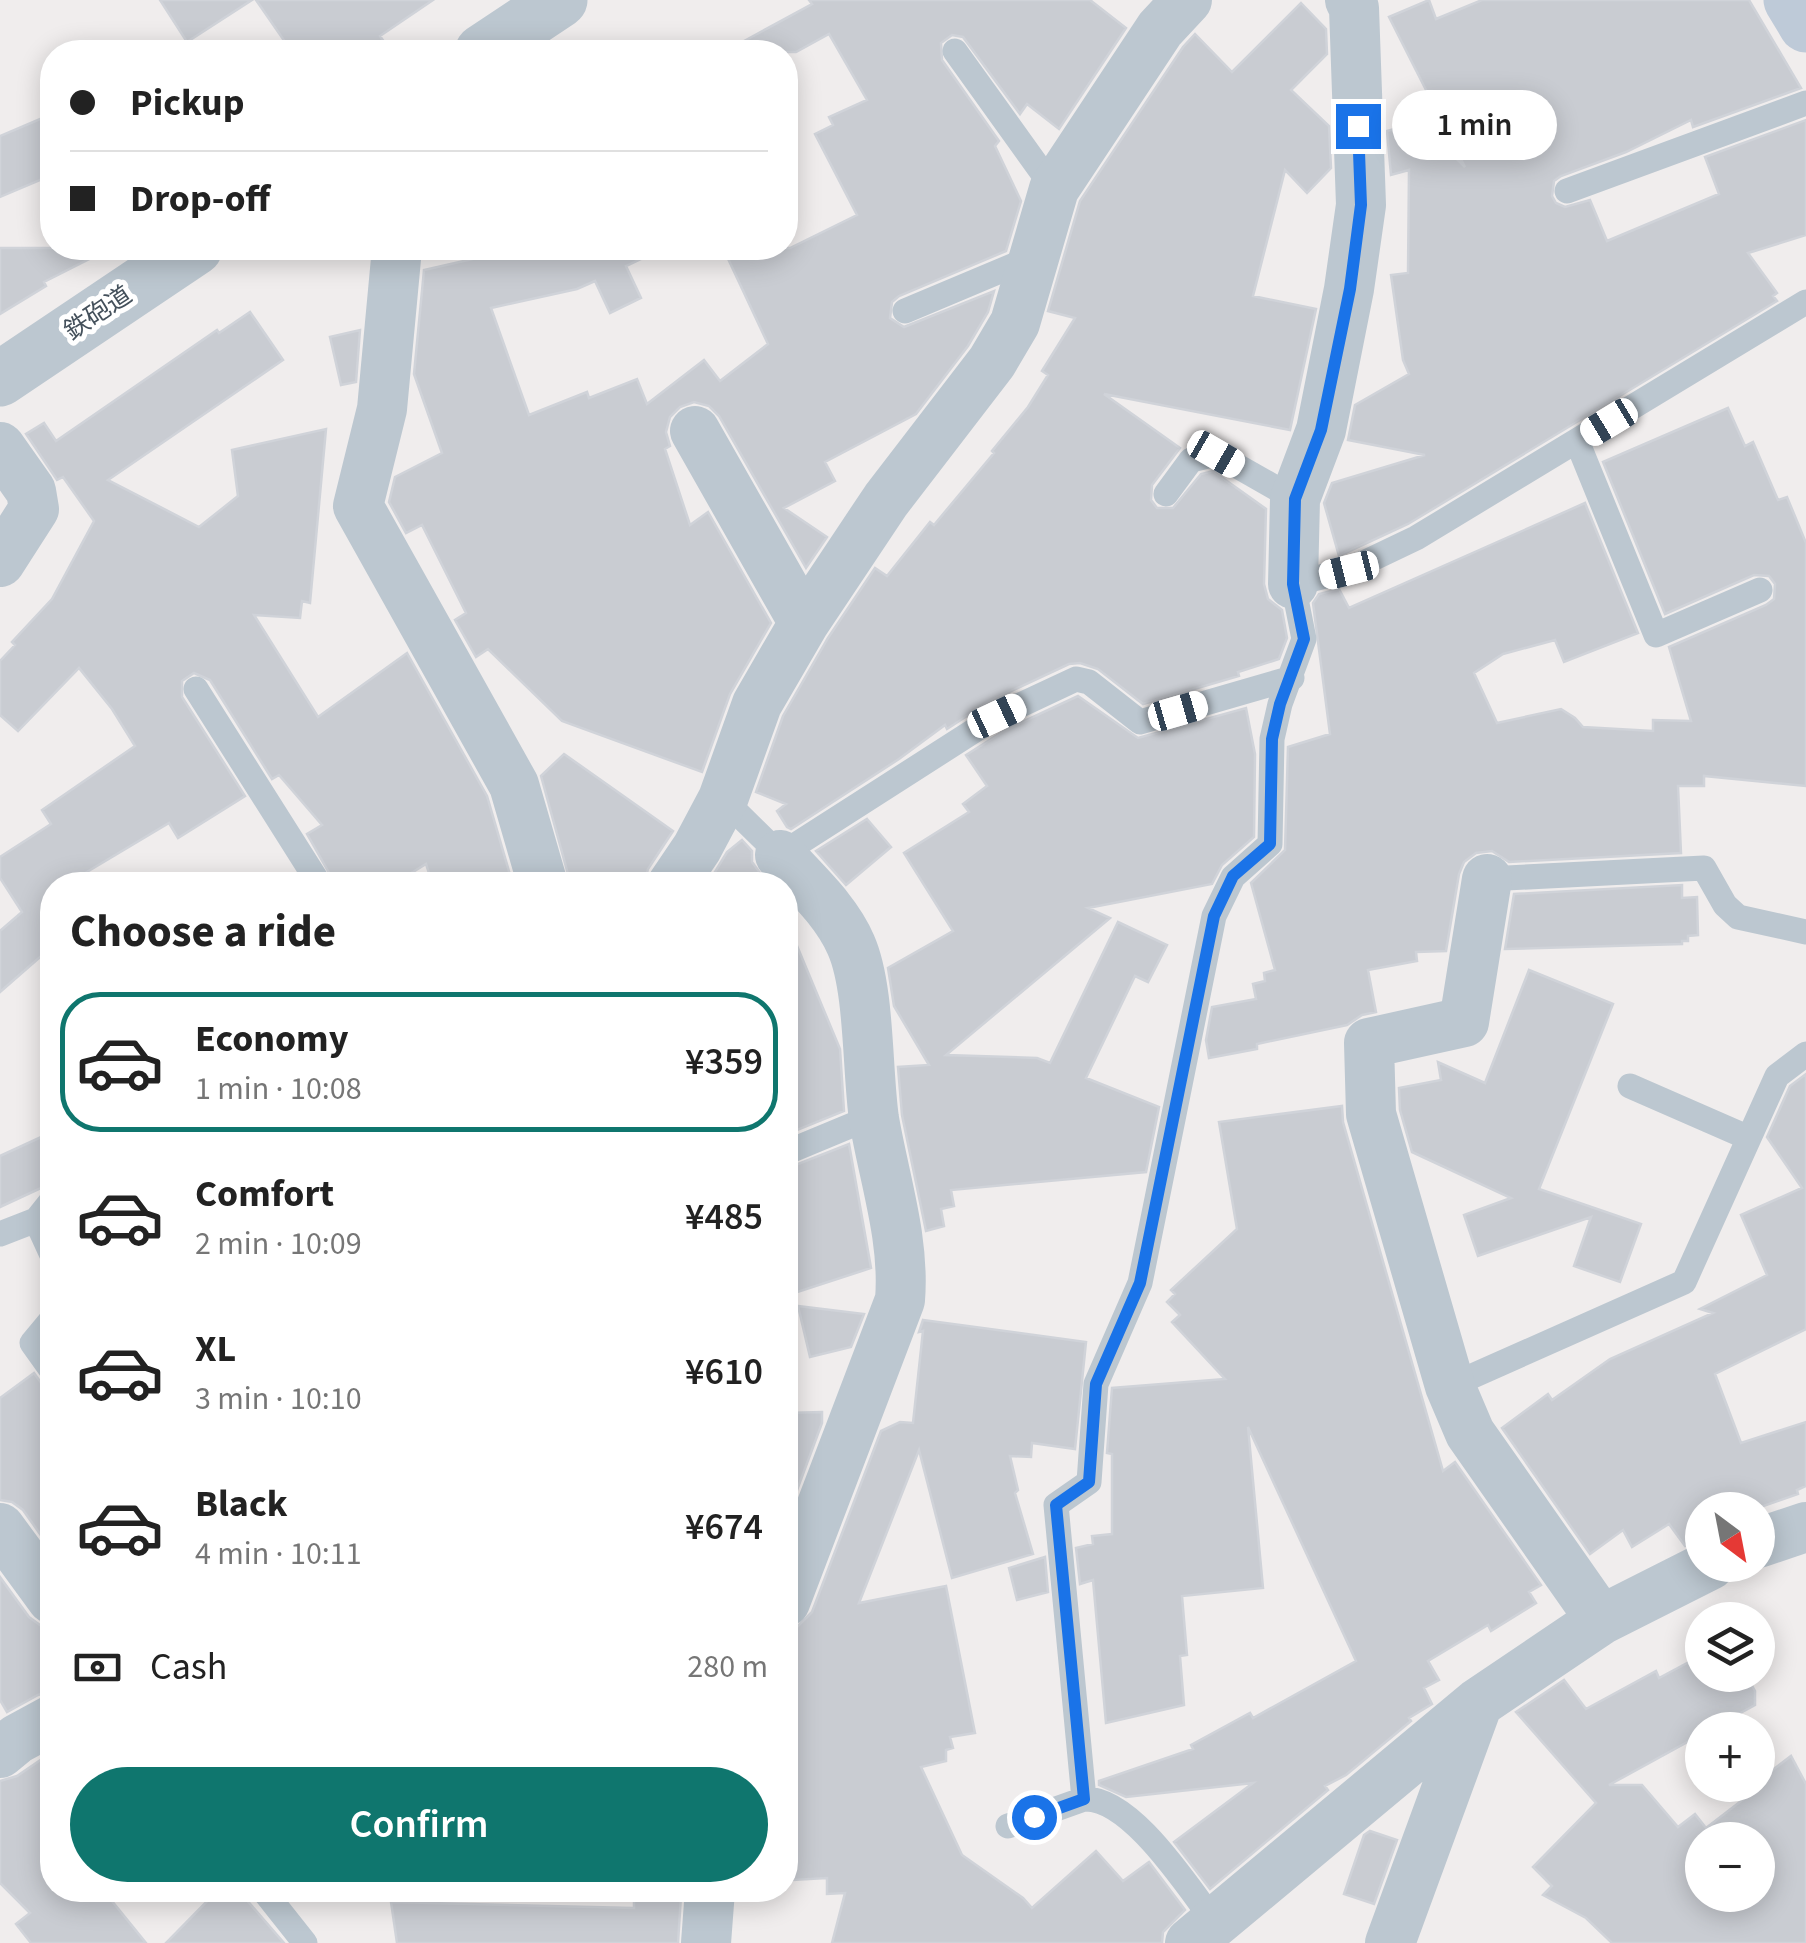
<!DOCTYPE html>
<meta charset="utf-8">
<style>
body{margin:0;font-family:"Source Sans 3","Noto Sans JP",sans-serif;background:#f2f2f2;color:#222;height:100vh;display:flex;flex-direction:column;font-size:38px;white-space:nowrap}
*{box-sizing:border-box;margin:0}
p{font-size:32px;color:#767676}
.icon{flex:none;width:55px;height:55px;fill:none;stroke:currentColor;stroke-width:2;stroke-linecap:round;stroke-linejoin:round}
.map{position:relative;flex:1;overflow:hidden}
.panel{position:absolute;left:40px;top:872px;width:758px;height:1030px;display:flex;flex-direction:column;background:#fff;border-radius:40px;box-shadow:0 5px 25px #0003}
.panel>*{flex:none}
.hud{position:absolute;left:40px;top:40px;width:758px;height:220px;border-radius:40px;box-shadow:0 5px 25px #0003;display:grid;align-content:center;height:220px;padding:0 30px;background:#fff}
.needle{width:65px;rotate:148deg}
.buttons{position:absolute;left:1685px;top:1492px;display:grid;gap:20px}
.buttons a{display:grid;place-items:center;width:90px;height:90px;border-radius:50%;background:#fff;box-shadow:0 5px 25px #0003;font-size:50px}
.end{position:absolute;width:45px;height:45px;margin:-22px;border:12px solid #1a73e8;background:#fff;box-shadow:0 0 0 5px #fff}
.from{border-radius:50%}
.bubble{position:absolute;height:70px;border-radius:35px;background:#fff;box-shadow:0 5px 25px #0003;font-size:32px;font-weight:600;line-height:70px;text-align:center}
.car{position:absolute;width:30px;height:60px;margin:-30px -15px;border-radius:12px;box-shadow:0 0 8px 2px #0007;background:linear-gradient(#fff 24%,#345 0 40%,#fff 0 76%,#345 0 86%,#fff 0)}
.hud b{display:flex;align-items:center;gap:35px;height:95px;font-size:38px}
.hud b+b{border-top:2px solid #e0e0e0}
.hud i{width:25px;height:25px;background:#222}
ul{padding:0;list-style:none}
li{display:flex;align-items:center;gap:30px;height:140px;margin:0 20px 15px;padding:0 10px;border:5px solid transparent;border-radius:40px}
li div{flex:1}
li b{display:block;font-size:38px}
li em{font-style:normal;font-weight:600}
li.current{border-color:#0f766e}
li>.icon{width:90px;height:90px;stroke-width:1.5}
h2{padding:0 30px;font-size:45px;line-height:120px}
.pay{display:flex;align-items:center;gap:25px;height:110px;padding:0 30px;font-size:38px}
.pay p{margin-inline-start:auto}
.primary-button{display:flex;gap:20px;margin-top:auto;padding:20px 30px}
.primary-button a{flex:1;height:115px;border-radius:60px;background:#0f766e;color:#fff;font-size:40px;font-weight:600;line-height:115px;text-align:center}
.map>svg:first-child{display:block}
</style>
<div class="map">
<svg width="1806" height="1943" viewBox="0 0 1806 1943">
<rect width="100%" height="100%" fill="#f0eded"/>
<path fill="#c9ccd2" stroke="#d0d3d9" stroke-width="2.5" fill-rule="evenodd" d="M 160,0 L 252,0 L 187,42 Z
M 256,0 L 433,0 L 380,36 L 391,52 L 292,52 Z
M 809,0 L 1090,0 L 1126,28 L 1059,129 L 1027,104 L 1020,114 L 963,37 L 952,35 L 941,43 L 942,60 L 999,141 L 995,146 L 1021,201 L 1006,251 L 899,296 L 892,302 L 890,318 L 904,327 L 994,291 L 988,312 L 968,346 L 916,414 L 825,462 L 835,481 L 784,508 L 827,537 L 806,568 L 719,416 L 709,406 L 694,402 L 680,407 L 670,417 L 666,432 L 670,446 L 665,449 L 690,525 L 708,512 L 771,623 L 730,694 L 702,772 L 562,721 L 488,649 L 476,657 L 455,620 L 466,613 L 422,525 L 406,533 L 389,502 L 395,477 L 442,453 L 414,374 L 424,270 L 521,248 L 664,248 L 626,266 L 641,298 L 610,313 L 595,281 L 577,289 L 491,308 L 529,415 L 587,392 L 589,398 L 637,379 L 647,404 L 704,360 L 720,381 L 768,344 L 723,248 L 790,248 L 857,215 L 815,134 L 833,125 L 829,117 L 867,100 L 829,34 L 796,52 L 724,52 L 812,4 Z
M 1429,0 L 1436,19 L 1482,0 L 1749,0 L 1801,88 L 1693,127 L 1691,120 L 1626,152 L 1561,176 L 1554,181 L 1552,196 L 1556,203 L 1565,207 L 1590,200 L 1607,241 L 1719,194 L 1705,157 L 1806,120 L 1806,235 L 1748,253 L 1777,293 L 1773,296 L 1777,301 L 1408,524 L 1339,556 L 1324,503 L 1332,483 L 1425,455 L 1348,440 L 1355,405 L 1409,374 L 1403,360 L 1391,275 L 1408,273 L 1409,170 L 1391,175 L 1387,131 L 1410,125 L 1410,113 L 1465,167 L 1389,17 Z
M 1301,3 L 1326,29 L 1327,54 L 1291,90 L 1329,126 L 1331,168 L 1307,193 L 1285,170 L 1253,296 L 1316,309 L 1290,430 L 1104,394 L 1180,448 L 1152,485 L 1151,500 L 1157,508 L 1173,508 L 1201,474 L 1213,471 L 1266,509 L 1264,584 L 1268,599 L 1282,610 L 1287,638 L 1279,659 L 1238,672 L 1239,676 L 1143,704 L 1098,669 L 1080,663 L 1069,664 L 990,701 L 947,729 L 945,725 L 899,759 L 791,829 L 787,827 L 777,811 L 786,804 L 756,792 L 783,716 L 828,638 L 875,568 L 887,576 L 930,522 L 934,525 L 994,453 L 992,451 L 1028,407 L 1048,375 L 1042,371 L 1075,318 L 1048,311 L 1080,201 L 1183,47 L 1195,34 L 1232,72 Z
M 52,114 L 52,175 L 0,197 L 0,136 Z
M 0,248 L 111,248 L 44,282 L 46,286 L 0,314 Z
M 250,312 L 283,360 L 108,480 L 199,527 L 238,496 L 232,450 L 326,429 L 310,603 L 302,601 L 300,618 L 254,615 L 318,717 L 407,653 L 487,796 L 513,885 L 433,885 L 426,864 L 392,885 L 336,885 L 307,834 L 322,825 L 279,775 L 272,779 L 210,680 L 194,673 L 182,681 L 182,697 L 245,796 L 178,838 L 169,823 L 65,885 L 52,885 L 52,960 L 47,951 L 0,992 L 0,931 L 22,912 L 0,878 L 0,857 L 51,824 L 42,810 L 135,746 L 112,709 L 79,668 L 18,731 L 0,715 L 0,661 L 15,645 L 12,642 L 52,599 L 94,521 L 63,477 L 57,480 L 26,434 L 44,423 L 56,441 L 217,330 L 219,333 Z
M 360,330 L 356,382 L 341,385 L 330,337 Z
M 1728,408 L 1745,446 L 1753,442 L 1778,500 L 1787,497 L 1806,543 L 1806,786 L 1704,776 L 1704,786 L 1678,786 L 1681,853 L 1509,862 L 1492,851 L 1476,853 L 1464,862 L 1459,874 L 1446,951 L 1416,952 L 1417,961 L 1368,970 L 1376,1012 L 1362,1015 L 1347,1025 L 1257,1044 L 1257,1049 L 1209,1058 L 1206,1040 L 1212,1007 L 1256,999 L 1253,984 L 1265,981 L 1264,973 L 1275,970 L 1251,883 L 1285,850 L 1288,747 L 1330,734 L 1313,603 L 1319,594 L 1339,589 L 1349,608 L 1585,503 L 1638,633 L 1564,662 L 1555,640 L 1503,654 L 1474,673 L 1497,723 L 1561,709 L 1575,718 L 1583,727 L 1653,731 L 1653,720 L 1691,721 L 1669,647 L 1766,605 L 1774,599 L 1775,584 L 1769,576 L 1754,575 L 1665,614 L 1603,462 Z
M 1078,696 L 1138,738 L 1246,708 L 1255,754 L 1254,837 L 1222,865 L 1212,884 L 1088,908 L 1110,918 L 946,1055 L 1037,1058 L 1050,1063 L 1118,922 L 1167,945 L 1148,982 L 1135,976 L 1086,1078 L 1159,1107 L 1146,1172 L 951,1190 L 954,1206 L 941,1209 L 944,1226 L 926,1231 L 902,1115 L 898,1067 L 929,1065 L 894,1006 L 888,968 L 953,931 L 904,853 L 969,812 L 963,804 L 987,786 L 966,755 L 1005,730 Z
M 564,754 L 673,831 L 648,869 L 644,885 L 571,885 L 541,776 Z
M 867,819 L 891,847 L 846,885 L 816,851 Z
M 742,840 L 752,851 L 752,862 L 769,885 L 707,885 L 727,852 Z
M 1682,885 L 1682,898 L 1697,897 L 1698,935 L 1688,936 L 1688,941 L 1682,941 L 1682,944 L 1505,949 L 1514,894 Z
M 785,917 L 840,1049 L 844,1111 L 785,1135 L 785,1059 L 796,1055 L 785,1025 Z
M 1529,970 L 1613,1004 L 1539,1189 L 1641,1224 L 1620,1282 L 1574,1266 L 1591,1217 L 1478,1256 L 1464,1215 L 1511,1198 L 1412,1152 L 1400,1110 L 1399,1088 L 1441,1080 L 1438,1062 L 1485,1083 Z
M 1806,1074 L 1806,1329 L 1715,1374 L 1741,1443 L 1806,1422 L 1806,1486 L 1797,1490 L 1798,1494 L 1752,1510 L 1702,1510 L 1702,1538 L 1685,1546 L 1669,1524 L 1632,1547 L 1623,1530 L 1590,1554 L 1502,1428 L 1548,1394 L 1552,1400 L 1610,1359 L 1713,1313 L 1700,1309 L 1767,1275 L 1741,1215 L 1802,1188 L 1767,1137 L 1790,1086 Z
M 1342,1106 L 1343,1122 L 1443,1471 L 1455,1462 L 1541,1585 L 1529,1592 L 1536,1603 L 1491,1631 L 1488,1625 L 1428,1661 L 1439,1680 L 1424,1688 L 1432,1704 L 1409,1718 L 1411,1721 L 1346,1775 L 1325,1786 L 1328,1790 L 1210,1889 L 1174,1842 L 1253,1783 L 1126,1797 L 1099,1785 L 1099,1781 L 1193,1749 L 1191,1745 L 1250,1713 L 1253,1718 L 1356,1661 L 1248,1427 L 1263,1588 L 1182,1596 L 1187,1655 L 1180,1656 L 1184,1705 L 1106,1723 L 1093,1580 L 1080,1584 L 1076,1548 L 1093,1544 L 1092,1536 L 1112,1534 L 1112,1454 L 1107,1453 L 1112,1388 L 1225,1379 L 1172,1322 L 1180,1315 L 1167,1302 L 1175,1294 L 1171,1290 L 1237,1229 L 1219,1122 Z
M 52,1132 L 52,1183 L 0,1207 L 0,1156 Z
M 849,1144 L 871,1268 L 785,1296 L 785,1169 Z
M 798,1306 L 864,1314 L 851,1347 L 810,1357 Z
M 923,1320 L 1086,1342 L 1075,1449 L 1032,1443 L 1031,1457 L 1010,1456 L 1018,1490 L 1015,1493 L 1033,1554 L 952,1578 L 919,1450 L 859,1603 L 946,1586 L 975,1733 L 950,1737 L 953,1748 L 946,1750 L 946,1761 L 921,1767 L 962,1855 L 1023,1898 L 1032,1908 L 1096,1851 L 1123,1881 L 1149,1862 L 1185,1910 L 1163,1932 L 1162,1943 L 832,1943 L 845,1893 L 827,1894 L 827,1878 L 793,1880 L 791,1862 L 785,1862 L 785,1669 L 797,1627 L 812,1612 L 881,1431 L 900,1422 L 913,1423 L 923,1331 L 919,1332 Z
M 34,1373 L 52,1398 L 52,1551 L 23,1510 L 12,1502 L 0,1500 L 0,1398 Z
M 822,1412 L 822,1423 L 790,1509 L 785,1509 L 785,1413 Z
M 1045,1557 L 1048,1592 L 1017,1600 L 1009,1568 Z
M 0,1577 L 29,1617 L 40,1625 L 52,1627 L 52,1691 L 38,1695 L 7,1712 L 0,1700 Z
M 1702,1655 L 1702,1675 L 1746,1675 L 1755,1691 L 1755,1705 L 1709,1730 L 1702,1730 L 1702,1734 L 1609,1785 L 1642,1785 L 1678,1827 L 1695,1814 L 1706,1828 L 1758,1788 L 1758,1781 L 1791,1756 L 1806,1784 L 1806,1943 L 1612,1943 L 1586,1918 L 1543,1895 L 1552,1886 L 1533,1867 L 1596,1803 L 1516,1712 L 1564,1680 L 1586,1709 L 1656,1671 L 1659,1678 ZM 1702,1840 L 1758,1840 L 1758,1895 L 1702,1895 Z
M 52,1752 L 52,1890 L 103,1890 L 146,1943 L 31,1943 L 16,1924 L 30,1913 L 0,1883 L 0,1781 L 17,1776 Z
M 1370,1831 L 1397,1840 L 1374,1904 L 1344,1894 L 1364,1835 Z
M 218,1890 L 238,1890 L 284,1943 L 166,1943 Z
M 634,1896 L 681,1896 L 678,1943 L 397,1943 L 391,1902 L 634,1908 Z"/>
<g fill="none" stroke-linecap="round" stroke-linejoin="round">
<path stroke="#bcc7d0" stroke-width="25" d="M 955,51 L 1054,189
M 1567,191 L 1806,103
M 905,311 L 1036,256
M 1577,441 L 1656,635 L 1760,590
M 1166,494 L 1191,460 L 1216,454 L 1295,499
M 196,689 L 320,885
M 723,799 L 780,855 L 997,716 L 1076,679 L 1089,682 L 1140,722 L 1292,678
M 1487,879 L 1704,868 L 1725,905 L 1738,917 L 1806,932
M 1630,1086 L 1749,1138
M 785,1153 L 874,1116
M 36,1220 L 52,1255
M 0,1234 L 36,1220 L 52,1200
M 52,1319 L 32,1343 L 52,1371
M 1450,1386 L 1684,1282 L 1777,1076 L 1806,1054
M 1084,1799 L 1056,1505 L 1089,1482 L 1096,1384 L 1140,1283 L 1214,916 L 1233,877 L 1270,844 L 1272,739 L 1280,704 L 1304,639 L 1293,584 L 1349,570 L 1416,538 L 1806,302
M 1008,1826 L 1084,1799 C 1131,1797 1187,1886 1214,1921
M 263,1890 L 305,1943"/>
<path stroke="#bcc7d0" stroke-width="50" d="M 397,248 L 382,409 L 358,506 L 514,785 L 543,885
M 695,431 L 804,623
M 0,447 L 31,491 L 34,509 L 0,562
M 1293,584 L 1295,499 L 1321,430 L 1349,289 L 1361,205 L 1354,8 L 1350,0
M 780,855 C 805,883 836,910 851,945 C 870,988 867,1070 874,1119 C 884,1178 905,1239 900,1300 L 785,1602
M 1487,879 L 1464,1022 L 1369,1043 L 1371,1114 L 1450,1386 L 1470,1433 L 1601,1620
M 672,885 L 697,848 L 723,799 L 757,704 L 804,623 L 886,500 L 992,362 L 1015,323 L 1054,189 L 1160,29 L 1187,0
M 0,1528 L 52,1599
M 1758,1543 L 1806,1527
M 0,1753 L 17,1739 L 52,1720
M 706,1943 L 710,1890
M 1190,1943 L 1478,1703 L 1601,1620 L 1710,1565
M 1390,1943 L 1478,1703"/>
<path stroke="#bcc7d0" stroke-width="55" d="M 482,52 L 560,0
M 0,379 L 195,248"/>
<path stroke="#becad8" stroke-width="55" d="M 1791,0 L 1806,25"/>
</g>
<g fill="none" stroke-linecap="round" stroke-linejoin="round">
<path stroke="#1a73e8" stroke-width="12" d="M 1034,1817 L 1084,1799 L 1056,1505 L 1089,1482 L 1096,1384 L 1140,1283 L 1214,916 L 1233,876 L 1270,844 L 1272,739 L 1280,704 L 1304,639 L 1293,584 L 1295,499 L 1321,430 L 1350,289 L 1361,205 L 1358,126"/>
</g>
<g text-anchor="middle" dominant-baseline="central" stroke-width="10" stroke-linejoin="round" paint-order="stroke">
<g font-size="25" fill="#44505b" stroke="#fff">
<text transform="translate(98 313) rotate(-34)">鉄砲道</text>
</g>
</g>
</svg>
<div class="buttons">
<a><svg class="needle" viewBox="-14 -14 28 28"><path d="M0-13l5 13h-10z" fill="#e53935"/><path d="M0 13l5-13h-10z" fill="#767676"/></svg></a>
<a><svg class="icon" aria-label="layers" viewBox="0 0 24 24"><path d="M12 4l9 5-9 5-9-5zM3 14l9 5 9-5"/></svg></a>
<a>+</a>
<a>−</a>
</div>
<i class="end from" style="left:1034px;top:1817px"></i>
<i class="end" style="left:1358px;top:126px"></i>
<div class="bubble" style="left:1392px;top:90px;width:165px">1 min</div>
<i class="car" style="left:1609px;top:422px;rotate:239deg"></i>
<i class="car" style="left:1216px;top:454px;rotate:120deg"></i>
<i class="car" style="left:1349px;top:570px;rotate:256deg"></i>
<i class="car" style="left:1178px;top:711px;rotate:74deg"></i>
<i class="car" style="left:997px;top:716px;rotate:65deg"></i>
<div class="hud">
<b><i class="from"></i>Pickup</b>
<b><i></i>Drop-off</b>
</div>
<section class="panel">
<h2>Choose a ride</h2>
<ul>
<li class="current"><svg class="icon" aria-label="car" viewBox="0 0 24 24"><path d="M5 17H2v-5l4-1 3-4h7l3 4 3 1v5h-3M9 17h6M6 11h13"/><circle cx="7" cy="17" r="2"/><circle cx="17" cy="17" r="2"/></svg><div><b>Economy</b><p>1 min · 10:08</p></div><em>¥359</em></li>
<li><svg class="icon" aria-label="car" viewBox="0 0 24 24"><path d="M5 17H2v-5l4-1 3-4h7l3 4 3 1v5h-3M9 17h6M6 11h13"/><circle cx="7" cy="17" r="2"/><circle cx="17" cy="17" r="2"/></svg><div><b>Comfort</b><p>2 min · 10:09</p></div><em>¥485</em></li>
<li><svg class="icon" aria-label="car" viewBox="0 0 24 24"><path d="M5 17H2v-5l4-1 3-4h7l3 4 3 1v5h-3M9 17h6M6 11h13"/><circle cx="7" cy="17" r="2"/><circle cx="17" cy="17" r="2"/></svg><div><b>XL</b><p>3 min · 10:10</p></div><em>¥610</em></li>
<li><svg class="icon" aria-label="car" viewBox="0 0 24 24"><path d="M5 17H2v-5l4-1 3-4h7l3 4 3 1v5h-3M9 17h6M6 11h13"/><circle cx="7" cy="17" r="2"/><circle cx="17" cy="17" r="2"/></svg><div><b>Black</b><p>4 min · 10:11</p></div><em>¥674</em></li>
</ul>
<div class="pay"><svg class="icon" aria-label="cash" viewBox="0 0 24 24"><path d="M3 7h18v10H3z"/><circle cx="12" cy="12" r="2"/></svg>Cash<p>280 m</p></div>
<div class="primary-button"><a>Confirm</a></div>
</section>
</div>
